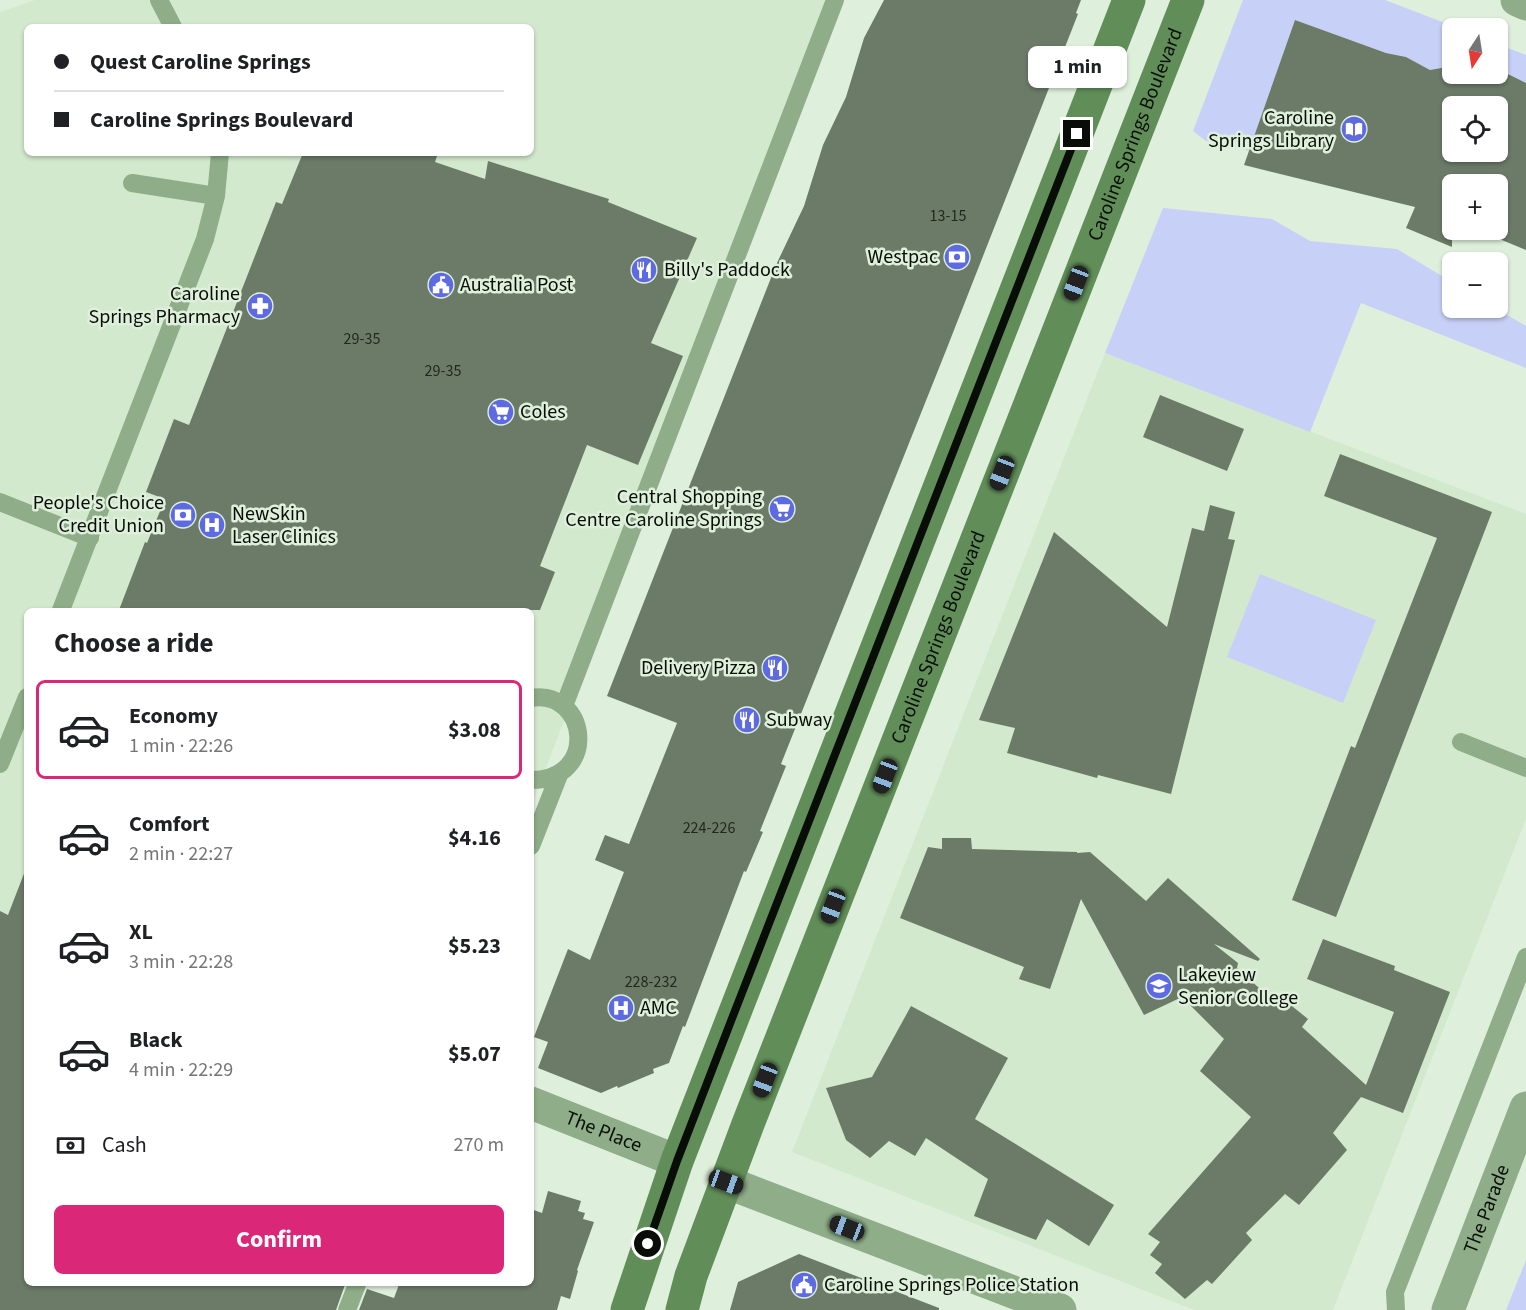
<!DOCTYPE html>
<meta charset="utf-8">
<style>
body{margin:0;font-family:"Source Sans 3",sans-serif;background:#f2f2f2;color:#202124;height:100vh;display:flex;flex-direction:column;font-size:22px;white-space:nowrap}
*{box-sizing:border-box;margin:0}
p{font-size:20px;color:#757577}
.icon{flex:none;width:33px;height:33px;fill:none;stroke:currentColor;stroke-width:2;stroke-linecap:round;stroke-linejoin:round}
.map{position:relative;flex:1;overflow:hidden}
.drawer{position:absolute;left:24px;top:608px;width:510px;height:678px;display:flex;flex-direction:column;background:#fff;border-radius:9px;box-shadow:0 2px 4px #0004}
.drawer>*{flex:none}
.banner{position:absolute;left:24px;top:24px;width:510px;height:132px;border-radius:9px;box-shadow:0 2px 4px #0004;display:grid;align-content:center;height:132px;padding:0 30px;background:#fff}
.needle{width:39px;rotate:192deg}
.controls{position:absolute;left:1442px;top:18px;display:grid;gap:12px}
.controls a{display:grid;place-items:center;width:66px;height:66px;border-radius:9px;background:#fff;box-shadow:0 2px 4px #0004;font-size:30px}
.end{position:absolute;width:27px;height:27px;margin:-14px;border:8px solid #080e07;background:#fff;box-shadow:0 0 0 3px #fff}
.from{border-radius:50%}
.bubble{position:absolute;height:42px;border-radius:9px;background:#fff;box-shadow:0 2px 4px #0004;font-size:20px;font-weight:700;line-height:42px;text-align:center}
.car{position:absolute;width:18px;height:36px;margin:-18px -9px;border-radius:8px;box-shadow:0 0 4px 2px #0007;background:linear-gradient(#222 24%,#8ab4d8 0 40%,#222 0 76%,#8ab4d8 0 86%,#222 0)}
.banner b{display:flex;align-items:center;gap:21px;height:57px;font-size:22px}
.banner b+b{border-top:2px solid #e0e0e0}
.banner i{width:15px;height:15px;background:#202124}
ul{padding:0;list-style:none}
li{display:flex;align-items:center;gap:18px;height:99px;margin:0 12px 9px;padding:0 18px;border:3px solid transparent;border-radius:9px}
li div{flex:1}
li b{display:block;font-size:22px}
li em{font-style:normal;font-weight:700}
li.current{border-color:#db2777}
li>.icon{width:54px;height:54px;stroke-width:1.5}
h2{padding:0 30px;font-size:27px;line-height:72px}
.pay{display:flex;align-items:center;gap:15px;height:66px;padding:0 30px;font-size:22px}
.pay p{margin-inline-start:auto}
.button{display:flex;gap:12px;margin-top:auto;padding:12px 30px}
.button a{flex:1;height:69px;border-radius:9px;background:#db2777;color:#fff;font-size:24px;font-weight:700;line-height:69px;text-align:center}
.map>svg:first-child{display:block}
</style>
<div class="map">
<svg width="1526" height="1310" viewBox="0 0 1526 1310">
<rect width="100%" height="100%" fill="#def0db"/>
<path fill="#d2e9cd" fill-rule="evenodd" d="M 35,0 L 844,0 L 531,806 L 531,610 L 27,610 L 27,1282 L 0,1310 L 0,12 ZM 27,27 L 531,27 L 531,153 L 27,153 Z
M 1105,353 L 1526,514 L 1526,819 L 1333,1310 L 1194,1310 L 792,1152 Z"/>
<path fill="#c7d0f7" d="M 1243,0 L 1385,0 L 1458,28 L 1452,28 L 1452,66 L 1430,70 L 1406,57 L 1386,53 L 1295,20 L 1249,151 L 1206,141 L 1193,131 Z
M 1497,44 L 1526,55 L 1526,83 L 1497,68 Z
M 1163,208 L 1272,219 L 1310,241 L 1397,249 L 1452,282 L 1452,308 L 1495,308 L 1526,326 L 1526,368 L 1361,303 L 1310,432 L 1105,353 Z
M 1260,574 L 1376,620 L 1343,703 L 1227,657 Z
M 1526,1260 L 1526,1310 L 1506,1310 Z"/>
<path fill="#6b7b68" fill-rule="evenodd" d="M 884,0 L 1081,0 L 1076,13 L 1078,14 L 945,353 L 781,764 L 786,766 L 760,831 L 763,832 L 746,872 L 744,871 L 685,1027 L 683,1026 L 669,1063 L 653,1069 L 654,1073 L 618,1088 L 617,1086 L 601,1093 L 538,1068 L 548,1042 L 534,1037 L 568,949 L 590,960 L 624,872 L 595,860 L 605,835 L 629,844 L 677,723 L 607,696 L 776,265 L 804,206 L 823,145 L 846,97 L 864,38 Z
M 1295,20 L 1386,53 L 1406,57 L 1430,70 L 1452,66 L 1452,74 L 1508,74 L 1526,83 L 1526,250 L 1497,238 L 1497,184 L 1452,184 L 1452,247 L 1406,228 L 1415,207 L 1244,165 ZM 1452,106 L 1497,106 L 1497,152 L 1452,152 Z
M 303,153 L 438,153 L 435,162 L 485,179 L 488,161 L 609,199 L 608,202 L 697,238 L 651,343 L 683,356 L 638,465 L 587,445 L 540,566 L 555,572 L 540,610 L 119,610 L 145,542 L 147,543 L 165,499 L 146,492 L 174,419 L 189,425 L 276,202 L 282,204 Z
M 1160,395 L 1244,429 L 1227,471 L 1143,437 Z
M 1340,454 L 1492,512 L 1336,917 L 1292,900 L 1351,746 L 1355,748 L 1437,538 L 1324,496 Z
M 1210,505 L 1235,512 L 1228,539 L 1235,540 L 1171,794 L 1098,775 L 1097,778 L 1007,753 L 1015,728 L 979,720 L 1054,532 L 1167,627 L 1192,528 L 1204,531 Z
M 942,838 L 971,838 L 972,849 L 1077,852 L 1077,853 L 1090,852 L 1146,901 L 1168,878 L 1260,959 L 1258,961 L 1214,944 L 1238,963 L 1237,968 L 1281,1008 L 1287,1002 L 1308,1019 L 1302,1027 L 1366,1085 L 1394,1012 L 1307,979 L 1323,939 L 1395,966 L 1394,970 L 1450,992 L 1403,1113 L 1361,1097 L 1333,1133 L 1347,1150 L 1299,1205 L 1285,1194 L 1246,1233 L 1252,1240 L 1212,1284 L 1207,1280 L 1185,1299 L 1155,1273 L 1162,1264 L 1150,1255 L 1160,1242 L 1148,1234 L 1251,1117 L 1200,1071 L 1224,1039 L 1182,997 L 1144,1015 L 1081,899 L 1050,989 L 1019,979 L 1024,967 L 900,918 L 928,847 L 942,849 Z
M 25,871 L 27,871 L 27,1282 L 346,1282 L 336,1310 L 0,1310 L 0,911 L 8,915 Z
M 911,1006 L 1008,1058 L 975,1119 L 1114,1205 L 1089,1246 L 1047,1219 L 1036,1240 L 974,1216 L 988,1179 L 926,1138 L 915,1156 L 889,1141 L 870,1158 L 846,1140 L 826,1088 L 872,1077 Z
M 548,1191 L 581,1201 L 578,1211 L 585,1213 L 583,1219 L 594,1222 L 577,1270 L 578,1271 L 570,1299 L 561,1296 L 557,1310 L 359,1310 L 367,1289 L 394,1298 L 400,1282 L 531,1282 L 531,1209 L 542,1213 Z
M 799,1254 L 939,1308 L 939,1310 L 730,1310 L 738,1282 Z"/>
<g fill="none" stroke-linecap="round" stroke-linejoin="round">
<path stroke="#8ead88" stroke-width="18" d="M 159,0 L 173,27
M 132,183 L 216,196
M 0,502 L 90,538
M 61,610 L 205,239 L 216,196 L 220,153
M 531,698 C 588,689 600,780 531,780
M 564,706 L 835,0
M 1461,742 L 1526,768
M 0,764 L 27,697
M 531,846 L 559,775
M 347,1310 L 358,1282
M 1396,1310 L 1395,1292 L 1526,957"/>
<g stroke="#8ead88" stroke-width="33">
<path d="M 1517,0 L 1526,4"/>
<path id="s1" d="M 531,1103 L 677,1161"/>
<path d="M 726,1182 L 1060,1310"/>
<path id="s2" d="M 1448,1310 L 1526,1108"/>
</g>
<g stroke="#618e58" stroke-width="33">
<path d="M 627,1310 L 677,1161 L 1129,0"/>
<path id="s3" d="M 682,1310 L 691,1276 L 748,1124 L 1188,0"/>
</g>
</g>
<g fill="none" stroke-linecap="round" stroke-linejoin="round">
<path stroke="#080e07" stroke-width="8" d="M 648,1244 L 677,1161 L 731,1021 L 1077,134"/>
</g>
<defs>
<symbol id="library-disc" viewBox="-11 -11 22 22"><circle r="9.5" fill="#5d6ae1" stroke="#def0db"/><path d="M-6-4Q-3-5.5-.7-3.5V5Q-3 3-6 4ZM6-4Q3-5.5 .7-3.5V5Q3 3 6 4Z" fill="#fff"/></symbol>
<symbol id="bank-disc" viewBox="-11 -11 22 22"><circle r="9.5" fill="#5d6ae1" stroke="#def0db"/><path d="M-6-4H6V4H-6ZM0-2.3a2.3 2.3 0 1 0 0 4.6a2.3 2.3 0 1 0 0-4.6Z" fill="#fff"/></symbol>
<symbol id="restaurant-disc" viewBox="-11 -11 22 22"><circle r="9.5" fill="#5d6ae1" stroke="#def0db"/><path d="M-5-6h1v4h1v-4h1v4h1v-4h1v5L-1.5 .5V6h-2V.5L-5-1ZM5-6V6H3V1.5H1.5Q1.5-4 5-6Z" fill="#fff"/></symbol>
<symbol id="civic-disc" viewBox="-11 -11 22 22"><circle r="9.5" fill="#5d6ae1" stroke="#def0db"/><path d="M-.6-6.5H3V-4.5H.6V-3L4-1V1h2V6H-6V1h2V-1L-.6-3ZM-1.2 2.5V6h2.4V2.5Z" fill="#fff"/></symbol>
<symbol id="pharmacy-disc" viewBox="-11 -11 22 22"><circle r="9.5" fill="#5d6ae1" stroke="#def0db"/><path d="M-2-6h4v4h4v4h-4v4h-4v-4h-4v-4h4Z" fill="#fff"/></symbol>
<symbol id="supermarket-disc" viewBox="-11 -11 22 22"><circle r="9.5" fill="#5d6ae1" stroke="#def0db"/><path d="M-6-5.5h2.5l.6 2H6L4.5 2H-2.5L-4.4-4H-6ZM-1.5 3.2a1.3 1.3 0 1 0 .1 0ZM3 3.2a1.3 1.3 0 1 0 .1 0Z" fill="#fff"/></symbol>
<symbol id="hospital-disc" viewBox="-11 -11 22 22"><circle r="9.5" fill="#5d6ae1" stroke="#def0db"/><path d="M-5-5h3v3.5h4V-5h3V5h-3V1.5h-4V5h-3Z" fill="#fff"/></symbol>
<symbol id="school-disc" viewBox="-11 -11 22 22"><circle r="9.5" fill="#5d6ae1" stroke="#def0db"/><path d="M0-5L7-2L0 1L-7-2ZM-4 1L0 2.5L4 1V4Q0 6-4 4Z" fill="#fff"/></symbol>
</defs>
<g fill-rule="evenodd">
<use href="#library-disc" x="1339" y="114" width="30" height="30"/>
<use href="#bank-disc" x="942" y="242" width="30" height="30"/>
<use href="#restaurant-disc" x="629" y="255" width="30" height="30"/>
<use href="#civic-disc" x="426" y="270" width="30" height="30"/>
<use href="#pharmacy-disc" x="245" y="291" width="30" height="30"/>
<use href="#supermarket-disc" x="486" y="397" width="30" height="30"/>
<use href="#supermarket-disc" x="767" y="494" width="30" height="30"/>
<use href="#bank-disc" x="168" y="500" width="30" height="30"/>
<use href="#hospital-disc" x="197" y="510" width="30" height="30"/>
<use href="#restaurant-disc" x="760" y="653" width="30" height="30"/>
<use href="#restaurant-disc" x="732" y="705" width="30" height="30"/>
<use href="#school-disc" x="1144" y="971" width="30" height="30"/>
<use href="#hospital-disc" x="606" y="993" width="30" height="30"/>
<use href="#civic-disc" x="789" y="1270" width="30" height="30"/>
</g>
<g text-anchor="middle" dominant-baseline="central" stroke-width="5" stroke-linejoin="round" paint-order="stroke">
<g font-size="16" fill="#21291f">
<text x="948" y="216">13-15</text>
<text x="362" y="339">29-35</text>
<text x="443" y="371">29-35</text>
<text x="709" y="828">224-226</text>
<text x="651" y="982">228-232</text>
</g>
<g font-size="20" fill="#080e07" stroke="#def0db" text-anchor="start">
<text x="1334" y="118" text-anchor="end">Caroline<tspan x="1334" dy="23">Springs Library</tspan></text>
<text x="938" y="257" text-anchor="end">Westpac</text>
<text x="664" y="270">Billy's Paddock</text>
<text x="460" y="285">Australia Post</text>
<text x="240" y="294" text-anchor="end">Caroline<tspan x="240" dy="23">Springs Pharmacy</tspan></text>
<text x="520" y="412">Coles</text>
<text x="762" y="497" text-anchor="end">Central Shopping<tspan x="762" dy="23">Centre Caroline Springs</tspan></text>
<text x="164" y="503" text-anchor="end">People's Choice<tspan x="164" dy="23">Credit Union</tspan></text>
<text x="232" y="514">NewSkin<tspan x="232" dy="23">Laser Clinics</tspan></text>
<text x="756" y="668" text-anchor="end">Delivery Pizza</text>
<text x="766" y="720">Subway</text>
<text x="1178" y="975">Lakeview<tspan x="1178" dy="23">Senior College</tspan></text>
<text x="640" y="1008">AMC</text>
<text x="824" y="1285">Caroline Springs Police Station</text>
</g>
<g font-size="20" fill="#080e07" stroke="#def0db">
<text stroke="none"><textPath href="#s3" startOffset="1260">Caroline Springs Boulevard</textPath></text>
<text stroke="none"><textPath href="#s3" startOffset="720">Caroline Springs Boulevard</textPath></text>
<text stroke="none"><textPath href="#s1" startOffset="78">The Place</textPath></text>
<text stroke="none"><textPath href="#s2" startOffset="108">The Parade</textPath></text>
</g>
</g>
</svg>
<div class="controls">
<a><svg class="needle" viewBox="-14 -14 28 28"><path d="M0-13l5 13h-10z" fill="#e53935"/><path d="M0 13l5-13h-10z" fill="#757577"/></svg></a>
<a><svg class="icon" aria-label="locate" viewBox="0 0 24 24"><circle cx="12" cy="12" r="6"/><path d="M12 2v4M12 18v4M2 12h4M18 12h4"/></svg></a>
<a>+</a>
<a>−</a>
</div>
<i class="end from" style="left:648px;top:1244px"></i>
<i class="end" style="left:1077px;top:134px"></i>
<div class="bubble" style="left:1028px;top:46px;width:99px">1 min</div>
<i class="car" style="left:1076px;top:283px;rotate:201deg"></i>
<i class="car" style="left:1002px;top:473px;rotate:201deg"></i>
<i class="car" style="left:885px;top:776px;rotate:201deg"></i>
<i class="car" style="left:833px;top:906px;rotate:201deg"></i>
<i class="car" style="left:765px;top:1080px;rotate:201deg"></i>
<i class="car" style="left:726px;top:1182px;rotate:110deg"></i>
<i class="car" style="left:847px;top:1228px;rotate:291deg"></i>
<div class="banner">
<b><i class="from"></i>Quest Caroline Springs</b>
<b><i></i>Caroline Springs Boulevard</b>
</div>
<section class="drawer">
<h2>Choose a ride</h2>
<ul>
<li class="current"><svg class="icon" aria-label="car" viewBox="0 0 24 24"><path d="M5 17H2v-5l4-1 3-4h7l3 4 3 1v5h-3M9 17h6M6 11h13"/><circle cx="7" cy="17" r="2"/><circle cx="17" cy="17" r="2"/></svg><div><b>Economy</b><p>1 min · 22:26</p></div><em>$3.08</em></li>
<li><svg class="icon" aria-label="car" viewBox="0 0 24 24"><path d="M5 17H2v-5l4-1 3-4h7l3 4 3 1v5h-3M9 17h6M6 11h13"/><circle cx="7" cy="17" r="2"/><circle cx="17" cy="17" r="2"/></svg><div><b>Comfort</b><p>2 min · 22:27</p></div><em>$4.16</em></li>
<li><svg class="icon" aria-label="car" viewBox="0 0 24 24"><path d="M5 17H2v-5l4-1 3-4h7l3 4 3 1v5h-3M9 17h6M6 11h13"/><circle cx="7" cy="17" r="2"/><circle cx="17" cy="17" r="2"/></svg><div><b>XL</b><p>3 min · 22:28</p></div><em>$5.23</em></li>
<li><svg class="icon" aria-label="car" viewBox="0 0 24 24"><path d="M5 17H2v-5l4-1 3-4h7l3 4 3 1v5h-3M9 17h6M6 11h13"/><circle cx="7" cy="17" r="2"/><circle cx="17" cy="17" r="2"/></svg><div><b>Black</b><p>4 min · 22:29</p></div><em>$5.07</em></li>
</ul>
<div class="pay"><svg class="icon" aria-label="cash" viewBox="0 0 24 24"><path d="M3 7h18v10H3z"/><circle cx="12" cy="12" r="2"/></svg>Cash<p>270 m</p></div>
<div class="button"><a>Confirm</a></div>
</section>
</div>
